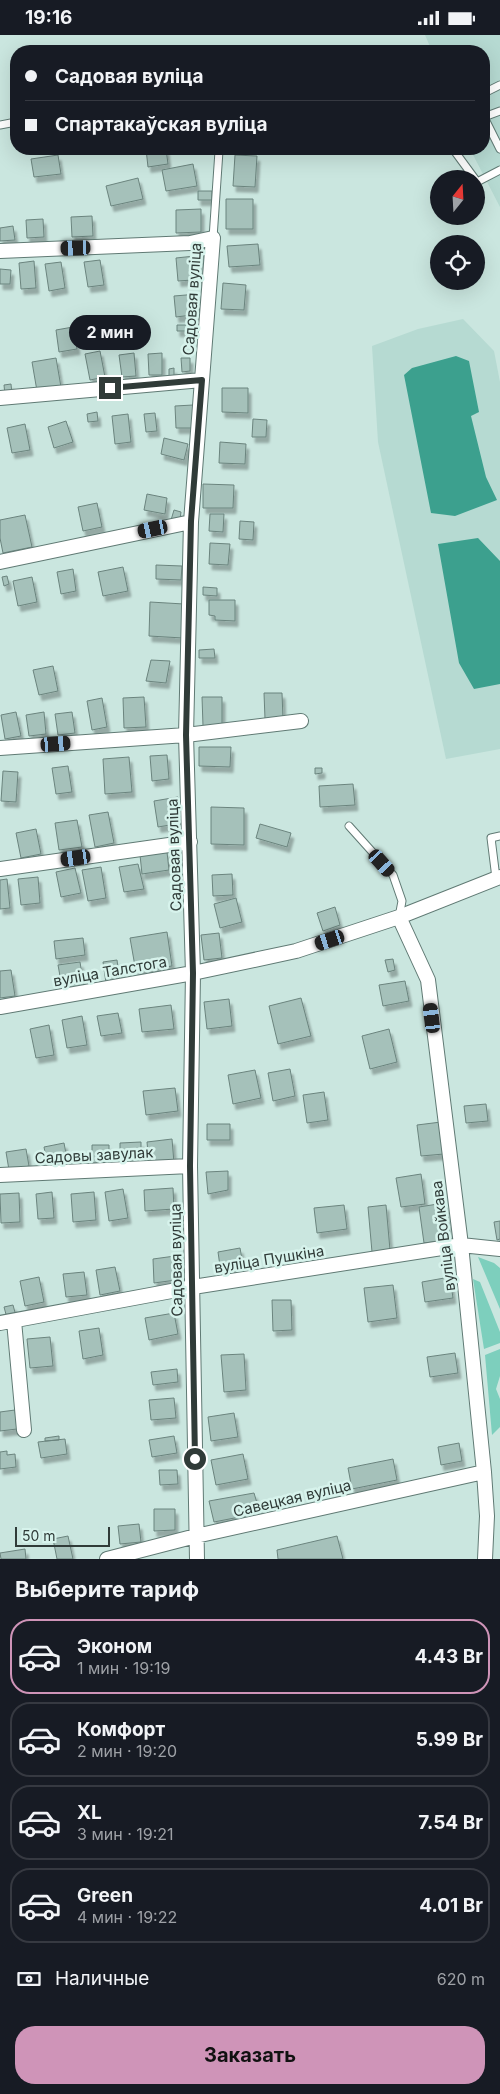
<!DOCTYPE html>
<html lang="ru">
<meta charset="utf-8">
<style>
body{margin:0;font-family:Inter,sans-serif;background:#242831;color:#f1f3f6;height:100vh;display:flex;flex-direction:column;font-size:19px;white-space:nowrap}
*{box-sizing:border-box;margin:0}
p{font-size:16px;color:#9ea1a6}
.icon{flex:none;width:28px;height:28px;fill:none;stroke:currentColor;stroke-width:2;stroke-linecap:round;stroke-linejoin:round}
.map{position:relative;height:1524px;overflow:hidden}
.panel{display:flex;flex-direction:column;background:#171b24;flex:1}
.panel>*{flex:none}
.banner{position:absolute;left:10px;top:10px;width:480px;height:110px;border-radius:20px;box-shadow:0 5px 20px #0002;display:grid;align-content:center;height:110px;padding:0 15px;background:#171b24}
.needle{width:32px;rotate:18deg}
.buttons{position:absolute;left:430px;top:135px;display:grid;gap:10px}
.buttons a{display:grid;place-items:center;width:55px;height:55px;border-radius:50%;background:#171b24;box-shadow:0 5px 20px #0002;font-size:25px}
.scale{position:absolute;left:15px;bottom:12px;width:95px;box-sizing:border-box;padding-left:5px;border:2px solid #303b38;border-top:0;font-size:14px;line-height:18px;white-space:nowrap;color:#303b38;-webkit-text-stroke:4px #d7f3ec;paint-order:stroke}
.end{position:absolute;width:22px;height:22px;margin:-11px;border:6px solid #303b38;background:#fff;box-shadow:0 0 0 2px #fff}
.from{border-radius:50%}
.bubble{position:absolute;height:35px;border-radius:18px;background:#171b24;box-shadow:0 5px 20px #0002;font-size:16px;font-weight:700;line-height:35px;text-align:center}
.car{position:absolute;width:15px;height:30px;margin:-15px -8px;border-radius:6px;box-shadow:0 0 4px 1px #0007;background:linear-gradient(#222 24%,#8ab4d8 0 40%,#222 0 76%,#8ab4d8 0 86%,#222 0)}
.banner b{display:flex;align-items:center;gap:18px;height:48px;font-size:19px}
.banner b+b{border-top:1px solid #363941}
.banner i{width:12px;height:12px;background:#f1f3f6}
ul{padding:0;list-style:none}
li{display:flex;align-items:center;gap:15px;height:75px;margin:0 10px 8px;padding:0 5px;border:2px solid #363941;border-radius:20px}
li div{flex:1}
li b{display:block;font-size:19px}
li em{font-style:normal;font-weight:700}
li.on{border-color:#cf94b8}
li>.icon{width:45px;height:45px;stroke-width:1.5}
h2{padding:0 15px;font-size:22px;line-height:60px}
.pay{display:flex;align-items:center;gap:12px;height:55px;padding:0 15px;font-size:19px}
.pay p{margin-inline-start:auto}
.primary-button{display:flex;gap:10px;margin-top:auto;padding:10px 15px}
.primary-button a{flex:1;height:58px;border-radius:20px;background:#cf94b8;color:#111;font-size:20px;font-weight:700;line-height:58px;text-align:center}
.status{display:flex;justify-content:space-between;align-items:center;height:35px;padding:0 25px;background:#171b24;direction:ltr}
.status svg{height:14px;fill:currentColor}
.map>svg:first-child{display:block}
</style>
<div class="status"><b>19:16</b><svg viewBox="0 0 49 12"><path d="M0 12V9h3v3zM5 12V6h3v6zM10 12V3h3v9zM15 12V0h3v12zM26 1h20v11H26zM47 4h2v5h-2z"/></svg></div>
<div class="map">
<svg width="500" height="1524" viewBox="0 0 500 1524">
<defs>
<filter id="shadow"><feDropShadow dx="3" dy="5.5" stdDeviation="1" flood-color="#0004"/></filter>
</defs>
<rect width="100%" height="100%" fill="#cae6df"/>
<path fill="#b6dad2" d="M 425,0 L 500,0 L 500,172 L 470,114 L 484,114 L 484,16 L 432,16 Z
M 463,284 L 494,316 L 500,347 L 500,714 L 446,724 L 378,407 L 372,311 L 418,294 Z"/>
<path fill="#7dcfbd" d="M 478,1222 L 494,1228 L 500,1233 L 500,1274 Z
M 473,1244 L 480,1247 L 500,1297 L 500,1308 L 484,1314 Z
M 500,1314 L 500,1341 L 496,1354 L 500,1364 L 500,1392 L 492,1400 L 485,1320 Z"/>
<path fill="#3ca08e" d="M 456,321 L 469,326 L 479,377 L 471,381 L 486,442 L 497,465 L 455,481 L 431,478 L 404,340 L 412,333 Z
M 478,503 L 500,526 L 500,649 L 474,654 L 459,628 L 438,509 Z"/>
<path fill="#a5c1ba" stroke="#6b847e" filter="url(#shadow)" d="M 146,114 L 166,114 L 168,129 L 148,132 Z
M 58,120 L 61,139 L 34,142 L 31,124 Z
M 235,120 L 257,121 L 255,152 L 233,151 Z
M 193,129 L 197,151 L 166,156 L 162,135 Z
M 138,143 L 143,164 L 111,171 L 106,151 Z
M 198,156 L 212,156 L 212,165 L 198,165 Z
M 226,164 L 253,164 L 253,194 L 226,194 Z
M 201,174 L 201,197 L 176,198 L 176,175 Z
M 92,181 L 93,201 L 72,202 L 71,182 Z
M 43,184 L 44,202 L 27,203 L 26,185 Z
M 13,191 L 15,205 L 0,206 L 0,193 Z
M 258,209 L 260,230 L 229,232 L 227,211 Z
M 204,220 L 207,244 L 178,246 L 176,223 Z
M 100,225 L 104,250 L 88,252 L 84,227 Z
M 34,226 L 36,253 L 21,254 L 19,228 Z
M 61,227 L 65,253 L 49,256 L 45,229 Z
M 0,234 L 11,235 L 10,249 L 0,249 Z
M 223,248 L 246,250 L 244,275 L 221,274 Z
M 198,259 L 200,279 L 176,282 L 174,261 Z
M 177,290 L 189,290 L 189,296 L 177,296 Z
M 73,292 L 77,314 L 59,317 L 56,295 Z
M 100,316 L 105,342 L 90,345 L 85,319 Z
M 134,318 L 136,341 L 122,342 L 119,320 Z
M 162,318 L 162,340 L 149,340 L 148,319 Z
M 56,323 L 61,352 L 37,356 L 32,327 Z
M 181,323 L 190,323 L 190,336 L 182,337 Z
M 174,333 L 174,342 L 169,342 L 169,334 Z
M 11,349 L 12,359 L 5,360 L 4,350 Z
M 222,353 L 248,353 L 248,378 L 222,377 Z
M 193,370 L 193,393 L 176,393 L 175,371 Z
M 97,377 L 98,386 L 88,387 L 87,379 Z
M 155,378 L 157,396 L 146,397 L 144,379 Z
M 128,379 L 131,407 L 115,409 L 112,381 Z
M 253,384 L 267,385 L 266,402 L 252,402 Z
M 66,386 L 73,407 L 54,413 L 48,392 Z
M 25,389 L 30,415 L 12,418 L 7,393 Z
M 164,403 L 188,409 L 184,425 L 161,419 Z
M 220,407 L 246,409 L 245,429 L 219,428 Z
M 203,449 L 234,450 L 233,473 L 203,473 Z
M 147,459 L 167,463 L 165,479 L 144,475 Z
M 97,468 L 102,492 L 83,496 L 78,472 Z
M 174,475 L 181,477 L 180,484 L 171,485 Z
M 210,479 L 224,479 L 223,497 L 209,496 Z
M 25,480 L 32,512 L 3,518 L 0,503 L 0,485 Z
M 240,486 L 254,487 L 253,505 L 239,504 Z
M 210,508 L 230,509 L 228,530 L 209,529 Z
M 156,530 L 182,531 L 181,545 L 156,544 Z
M 123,532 L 128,556 L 103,561 L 98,537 Z
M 73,534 L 76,556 L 61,559 L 57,537 Z
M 7,541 L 9,549 L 4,551 L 2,542 Z
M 32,542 L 37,567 L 18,571 L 13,546 Z
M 203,552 L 217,553 L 217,561 L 203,560 Z
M 209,565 L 235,565 L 235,586 L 215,585 L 215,581 L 209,580 Z
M 150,567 L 184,569 L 183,603 L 149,601 Z
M 214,614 L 215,623 L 199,623 L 199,615 Z
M 151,625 L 170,626 L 166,648 L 146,646 Z
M 53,631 L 58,656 L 39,660 L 33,635 Z
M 264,658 L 282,658 L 283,684 L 265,684 Z
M 144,662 L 146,692 L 124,693 L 123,663 Z
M 202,662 L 222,662 L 222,691 L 203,691 Z
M 102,663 L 107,692 L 92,695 L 87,666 Z
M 16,677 L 21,701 L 5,704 L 1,680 Z
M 44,677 L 46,699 L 29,701 L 26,680 Z
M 72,677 L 75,698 L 58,700 L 55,679 Z
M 199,712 L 231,712 L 230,732 L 199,731 Z
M 167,720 L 169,744 L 152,746 L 150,721 Z
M 129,722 L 132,757 L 105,759 L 103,724 Z
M 68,731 L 72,757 L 56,759 L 52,733 Z
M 315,733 L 322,733 L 322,738 L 315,739 Z
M 3,736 L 18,737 L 16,767 L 1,766 Z
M 353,749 L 355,770 L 320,772 L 319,751 Z
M 178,762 L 182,788 L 158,792 L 154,766 Z
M 211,772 L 244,773 L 244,810 L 211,809 Z
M 108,777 L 114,808 L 95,812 L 89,780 Z
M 77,785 L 82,812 L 59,815 L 55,788 Z
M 260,789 L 291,798 L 287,812 L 256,803 Z
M 36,794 L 41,819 L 21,823 L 16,798 Z
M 167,817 L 169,835 L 142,839 L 140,820 Z
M 138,829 L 144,854 L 124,857 L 119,832 Z
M 101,832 L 106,863 L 88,866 L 82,835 Z
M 75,833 L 81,858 L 61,862 L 56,837 Z
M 232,839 L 233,860 L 213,861 L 212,840 Z
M 38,842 L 40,868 L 21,870 L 18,844 Z
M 7,844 L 10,873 L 0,874 L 0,845 Z
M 236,863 L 242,887 L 220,893 L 214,869 Z
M 335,872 L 340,890 L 323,896 L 317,878 Z
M 167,897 L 172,931 L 136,937 L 130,903 Z
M 219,898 L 222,923 L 204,925 L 201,900 Z
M 83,903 L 85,920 L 56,924 L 54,906 Z
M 393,924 L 395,935 L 388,937 L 385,925 Z
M 117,925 L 120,947 L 106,948 L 103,927 Z
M 80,927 L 84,952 L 69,954 L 66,940 L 60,941 L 58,930 Z
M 11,935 L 15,961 L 0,963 L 0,936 Z
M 405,946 L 409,966 L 383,971 L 379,950 Z
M 301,963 L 311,1001 L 278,1009 L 269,971 Z
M 229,964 L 232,991 L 207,994 L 204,967 Z
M 171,970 L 174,994 L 142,997 L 139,974 Z
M 118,978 L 122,998 L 101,1001 L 97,981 Z
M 82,981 L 87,1010 L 67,1013 L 62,985 Z
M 49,990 L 54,1020 L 36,1023 L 30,994 Z
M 389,994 L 397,1027 L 370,1034 L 362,1001 Z
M 290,1034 L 295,1061 L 273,1066 L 268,1038 Z
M 255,1035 L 261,1063 L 233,1069 L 228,1040 Z
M 175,1053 L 178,1076 L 146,1080 L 143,1056 Z
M 324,1057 L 328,1085 L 307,1088 L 303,1060 Z
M 486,1069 L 488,1086 L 466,1088 L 464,1071 Z
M 441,1087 L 444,1119 L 421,1121 L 417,1090 Z
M 207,1089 L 230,1089 L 230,1105 L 207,1105 Z
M 172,1104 L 174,1128 L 149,1130 L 147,1107 Z
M 141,1107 L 141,1131 L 120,1131 L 120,1108 Z
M 64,1108 L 68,1129 L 48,1133 L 44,1112 Z
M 92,1110 L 109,1110 L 109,1128 L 92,1128 Z
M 26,1114 L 29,1131 L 9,1135 L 6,1117 Z
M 228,1136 L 228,1155 L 208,1159 L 206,1137 Z
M 421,1139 L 425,1169 L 401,1172 L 396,1143 Z
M 173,1153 L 174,1174 L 145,1176 L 144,1155 Z
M 123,1154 L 128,1183 L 109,1186 L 105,1157 Z
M 52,1157 L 54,1183 L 38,1184 L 36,1159 Z
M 94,1157 L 96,1185 L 73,1187 L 71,1159 Z
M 19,1158 L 20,1187 L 1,1188 L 0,1159 Z
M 444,1168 L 449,1205 L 424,1208 L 419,1172 Z
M 344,1170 L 347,1194 L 317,1198 L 314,1173 Z
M 386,1170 L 390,1215 L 372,1217 L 368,1172 Z
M 500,1186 L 500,1204 L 497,1205 L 494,1187 Z
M 240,1213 L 244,1235 L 221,1238 L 218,1217 Z
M 175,1221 L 176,1245 L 154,1248 L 153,1224 Z
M 115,1232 L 120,1256 L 100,1260 L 96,1235 Z
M 84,1237 L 87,1260 L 66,1262 L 63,1239 Z
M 39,1242 L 44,1267 L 25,1271 L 20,1246 Z
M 450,1242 L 453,1263 L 425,1267 L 422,1247 Z
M 393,1250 L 397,1283 L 368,1287 L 364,1253 Z
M 272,1265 L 291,1265 L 292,1295 L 273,1296 Z
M 13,1270 L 16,1281 L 7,1283 L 4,1272 Z
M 174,1278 L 178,1299 L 149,1305 L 145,1283 Z
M 99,1293 L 103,1320 L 83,1324 L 79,1296 Z
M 50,1302 L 53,1331 L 30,1333 L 27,1304 Z
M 455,1318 L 458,1338 L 430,1342 L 427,1322 Z
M 244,1319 L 246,1355 L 224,1357 L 221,1320 Z
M 177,1334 L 178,1347 L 153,1350 L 151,1337 Z
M 174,1363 L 176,1383 L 151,1385 L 149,1365 Z
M 15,1375 L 17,1394 L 0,1396 L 0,1377 Z
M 234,1378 L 238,1402 L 211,1406 L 208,1382 Z
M 59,1401 L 59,1405 L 45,1406 L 45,1403 Z
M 174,1401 L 177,1418 L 152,1422 L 149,1405 Z
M 65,1404 L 67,1419 L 41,1423 L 38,1407 Z
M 459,1408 L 462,1426 L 441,1430 L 438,1412 Z
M 7,1416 L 7,1420 L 15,1419 L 16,1432 L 0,1434 L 0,1417 Z
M 243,1419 L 248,1444 L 216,1450 L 211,1425 Z
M 393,1424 L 397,1445 L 352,1454 L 348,1433 Z
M 159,1435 L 177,1435 L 178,1449 L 160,1450 Z
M 254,1458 L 260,1478 L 214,1487 L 209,1466 Z
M 154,1474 L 175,1474 L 175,1495 L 154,1496 Z
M 139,1489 L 141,1507 L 120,1509 L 118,1491 Z
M 68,1501 L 73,1524 L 57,1524 L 53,1504 Z
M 337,1501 L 343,1524 L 278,1524 L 277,1515 Z
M 25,1514 L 26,1524 L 1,1524 L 0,1518 Z"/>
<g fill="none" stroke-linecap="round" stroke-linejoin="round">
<defs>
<path id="lane" d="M 484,58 L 500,50
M 484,82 L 500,114
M 484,82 L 500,76
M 0,90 L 16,87
M 453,114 L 475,144
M 476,146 L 477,147 L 500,135
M 213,203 L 219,116
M 349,791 L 393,840 L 402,866 L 399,882
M 496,843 L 491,803 L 500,801"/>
<path id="street" d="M 0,216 L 190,208 L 213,203 L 191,487 L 186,700 L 193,938 L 190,1131 L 197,1524
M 0,363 L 202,345
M 0,527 L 191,487
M 0,713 L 186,700 L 301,686
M 0,834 L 190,807
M 399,882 L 428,945 L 461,1210 L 484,1437 L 487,1481 L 485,1524
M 0,972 L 193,938 L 296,916 L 399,882 L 500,842
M 0,1140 L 190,1131
M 14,1286 L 24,1395
M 0,1288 L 193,1252 L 461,1210 L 500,1214
M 107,1524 L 196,1501 L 484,1437"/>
</defs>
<use href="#lane" stroke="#607a74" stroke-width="9"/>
<use href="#street" stroke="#607a74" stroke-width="16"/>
<use href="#lane" stroke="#fff" stroke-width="7"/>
<use href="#street" stroke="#fff" stroke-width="14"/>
</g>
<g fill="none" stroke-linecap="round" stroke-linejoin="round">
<path stroke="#303b38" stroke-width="6" d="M 110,353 L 202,345 L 191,486 L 186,700 L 193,938 L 190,1131 L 195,1424"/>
</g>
<g text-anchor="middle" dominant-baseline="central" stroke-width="5" stroke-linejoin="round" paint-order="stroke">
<g font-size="15" fill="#303b38" stroke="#d7f3ec">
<text transform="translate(192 264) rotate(-86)">Садовая вуліца</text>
<text transform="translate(174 820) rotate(-92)">Садовая вуліца</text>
<text transform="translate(110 936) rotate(-10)">вуліца Талстога</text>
<text transform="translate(94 1120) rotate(-3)">Садовы завулак</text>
<text transform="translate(443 1201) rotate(-97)">вуліца Войкава</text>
<text transform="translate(269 1224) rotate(-9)">вуліца Пушкіна</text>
<text transform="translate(176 1225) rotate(-91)">Садовая вуліца</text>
<text transform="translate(292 1463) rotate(-13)">Савецкая вуліца</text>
</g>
</g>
</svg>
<div class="buttons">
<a><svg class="needle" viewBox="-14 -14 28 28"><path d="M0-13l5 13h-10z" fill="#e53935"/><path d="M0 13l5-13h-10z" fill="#9ea1a6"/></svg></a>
<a><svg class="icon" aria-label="locate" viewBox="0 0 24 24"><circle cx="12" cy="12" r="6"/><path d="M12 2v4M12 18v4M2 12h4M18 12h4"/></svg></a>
</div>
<div class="scale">50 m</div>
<i class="end from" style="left:195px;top:1424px"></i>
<i class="end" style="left:110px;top:353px"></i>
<div class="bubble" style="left:69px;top:280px;width:82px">2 мин</div>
<i class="car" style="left:76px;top:213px;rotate:268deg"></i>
<i class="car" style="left:153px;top:494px;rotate:258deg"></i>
<i class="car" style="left:56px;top:709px;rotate:86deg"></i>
<i class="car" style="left:76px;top:823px;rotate:262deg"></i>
<i class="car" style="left:382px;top:828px;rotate:138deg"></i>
<i class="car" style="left:330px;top:905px;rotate:252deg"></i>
<i class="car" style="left:432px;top:983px;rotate:353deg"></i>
<div class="banner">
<b><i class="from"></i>Садовая вуліца</b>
<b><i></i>Спартакаўская вуліца</b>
</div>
</div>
<section class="panel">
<h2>Выберите тариф</h2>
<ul>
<li class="on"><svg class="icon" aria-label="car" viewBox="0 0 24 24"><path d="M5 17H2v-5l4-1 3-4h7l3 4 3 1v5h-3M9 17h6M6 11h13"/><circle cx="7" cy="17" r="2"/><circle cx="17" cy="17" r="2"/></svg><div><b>Эконом</b><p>1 мин · 19:19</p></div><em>4.43 Br</em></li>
<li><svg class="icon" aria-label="car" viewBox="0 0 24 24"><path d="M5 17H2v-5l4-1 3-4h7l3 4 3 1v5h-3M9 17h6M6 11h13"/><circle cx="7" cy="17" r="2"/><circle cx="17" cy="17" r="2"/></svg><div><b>Комфорт</b><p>2 мин · 19:20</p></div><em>5.99 Br</em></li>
<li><svg class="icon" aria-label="car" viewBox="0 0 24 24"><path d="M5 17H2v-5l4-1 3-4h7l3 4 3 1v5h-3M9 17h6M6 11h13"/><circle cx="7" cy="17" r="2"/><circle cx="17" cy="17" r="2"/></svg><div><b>XL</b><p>3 мин · 19:21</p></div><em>7.54 Br</em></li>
<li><svg class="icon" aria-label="car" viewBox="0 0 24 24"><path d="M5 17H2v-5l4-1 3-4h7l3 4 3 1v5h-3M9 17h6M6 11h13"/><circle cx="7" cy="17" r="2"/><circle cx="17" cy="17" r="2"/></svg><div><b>Green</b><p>4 мин · 19:22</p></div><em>4.01 Br</em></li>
</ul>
<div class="pay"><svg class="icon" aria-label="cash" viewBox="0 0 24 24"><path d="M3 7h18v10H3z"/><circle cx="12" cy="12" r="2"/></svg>Наличные<p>620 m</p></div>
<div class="primary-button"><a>Заказать</a></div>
</section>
